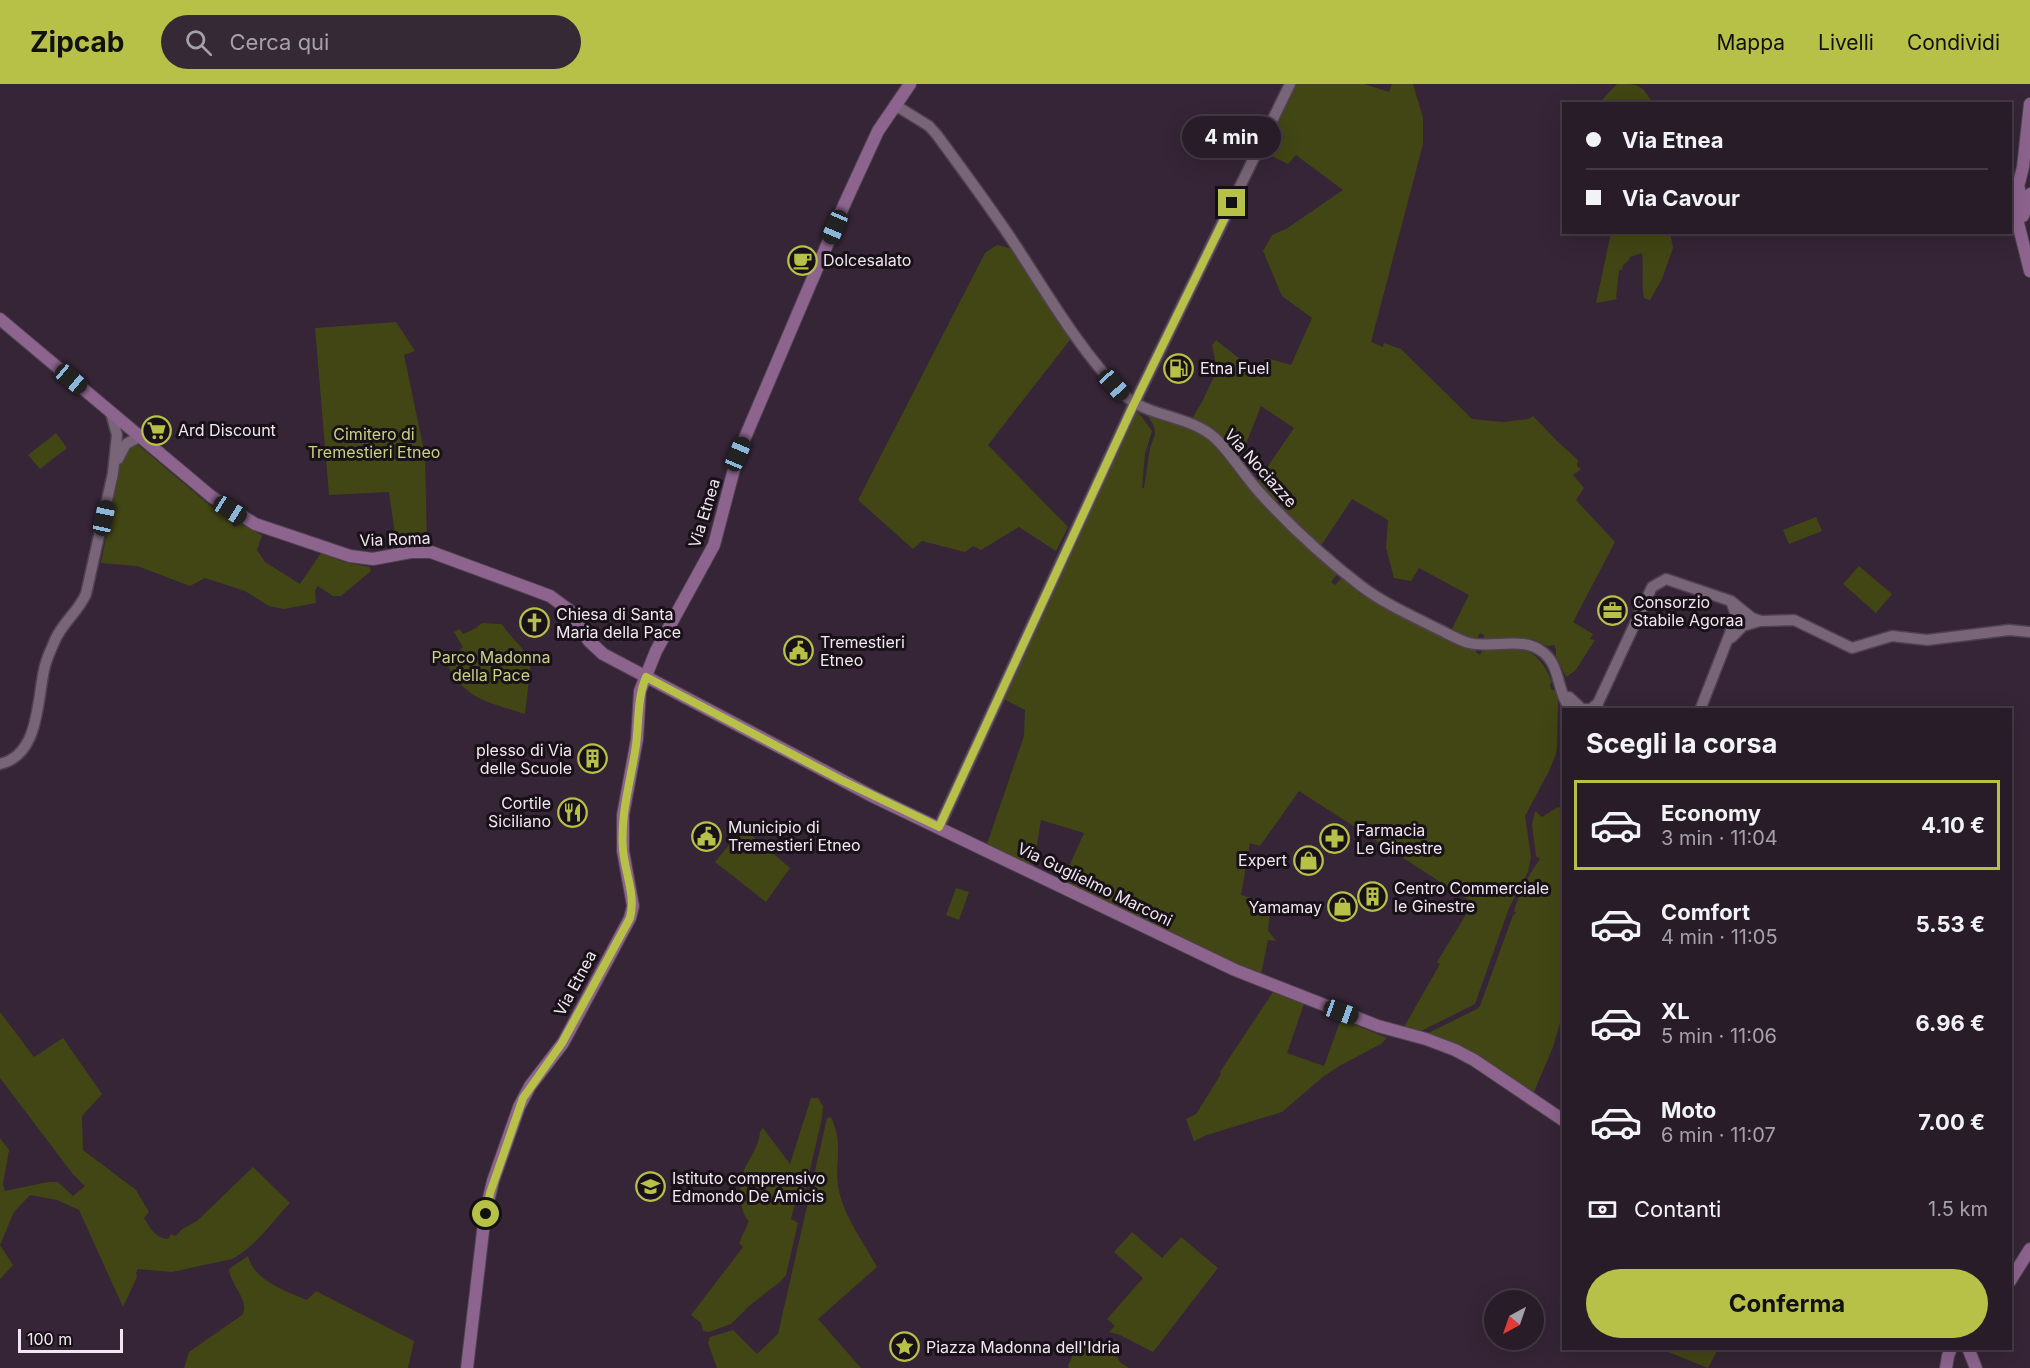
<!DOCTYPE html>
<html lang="it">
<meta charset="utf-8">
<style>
body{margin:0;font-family:Inter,sans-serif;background:#342934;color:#f1f3f6;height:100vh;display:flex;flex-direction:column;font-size:22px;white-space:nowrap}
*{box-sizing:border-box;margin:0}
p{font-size:20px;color:#a5a1a8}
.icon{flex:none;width:33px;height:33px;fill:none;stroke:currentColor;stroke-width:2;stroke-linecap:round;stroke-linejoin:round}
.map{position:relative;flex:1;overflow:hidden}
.panel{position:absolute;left:1562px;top:624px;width:450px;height:642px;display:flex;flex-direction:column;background:#281c28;border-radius:0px;box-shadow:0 6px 24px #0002,0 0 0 2px #443a45}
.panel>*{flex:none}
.guide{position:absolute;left:1562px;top:18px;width:450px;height:132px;border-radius:0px;box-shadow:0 6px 24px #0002,0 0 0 2px #443a45;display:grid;align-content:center;height:132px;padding:0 24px;background:#281c28}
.needle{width:39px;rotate:220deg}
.fabs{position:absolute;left:1484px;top:1206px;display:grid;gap:12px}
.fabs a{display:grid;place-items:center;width:60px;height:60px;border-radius:50%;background:#281c28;box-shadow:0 6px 24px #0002,0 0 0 2px #443a45;font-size:30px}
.scale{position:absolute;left:18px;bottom:15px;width:105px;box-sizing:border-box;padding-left:6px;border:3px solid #f1e6f1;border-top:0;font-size:16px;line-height:21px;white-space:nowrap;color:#f1e6f1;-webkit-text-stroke:4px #181118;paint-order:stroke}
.end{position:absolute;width:27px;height:27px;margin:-14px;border:8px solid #b8c147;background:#111;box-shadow:0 0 0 3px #111}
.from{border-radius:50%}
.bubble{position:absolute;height:42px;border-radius:21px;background:#281c28;box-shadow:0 6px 24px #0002,0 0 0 2px #443a45;font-size:20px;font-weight:700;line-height:42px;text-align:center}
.car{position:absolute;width:18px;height:36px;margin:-18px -9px;border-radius:8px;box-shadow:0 0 4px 2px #0007;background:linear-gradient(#222 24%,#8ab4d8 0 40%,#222 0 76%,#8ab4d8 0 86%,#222 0)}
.guide b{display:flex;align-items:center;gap:21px;height:57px;font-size:22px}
.guide b+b{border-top:2px solid #443a45}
.guide i{width:15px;height:15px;background:#f1f3f6}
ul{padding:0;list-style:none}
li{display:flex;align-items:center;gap:18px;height:90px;margin:0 12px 9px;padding:0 12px;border:3px solid transparent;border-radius:0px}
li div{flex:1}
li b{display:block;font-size:22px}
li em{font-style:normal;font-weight:700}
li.selected{border-color:#b8c147}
li>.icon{width:54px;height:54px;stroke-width:1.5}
h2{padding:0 24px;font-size:27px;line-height:72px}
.pay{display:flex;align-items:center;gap:15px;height:66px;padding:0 24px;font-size:22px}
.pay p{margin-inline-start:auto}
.cta{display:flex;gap:12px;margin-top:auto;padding:12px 24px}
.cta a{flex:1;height:69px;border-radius:36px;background:#b8c147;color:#111;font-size:24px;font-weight:700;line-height:69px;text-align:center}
header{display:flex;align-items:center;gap:36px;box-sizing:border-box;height:84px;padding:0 30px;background:#b8c147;color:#111}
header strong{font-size:28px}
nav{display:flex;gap:33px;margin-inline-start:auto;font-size:21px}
.search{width:420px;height:54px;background:#342934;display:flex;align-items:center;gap:15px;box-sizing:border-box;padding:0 21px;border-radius:33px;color:#a5a1a8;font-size:22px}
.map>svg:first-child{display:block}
</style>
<header>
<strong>Zipcab</strong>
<div class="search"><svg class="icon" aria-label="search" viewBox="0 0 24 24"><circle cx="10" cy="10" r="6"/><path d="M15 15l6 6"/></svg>Cerca qui</div>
<nav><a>Mappa</a><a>Livelli</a><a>Condividi</a></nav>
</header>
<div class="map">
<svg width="2030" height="1284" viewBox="0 0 2030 1284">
<rect width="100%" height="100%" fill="#352536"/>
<path fill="#424614" d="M 1296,0 L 1364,0 L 1389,8 L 1392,0 L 1413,0 L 1423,34 L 1423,60 L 1371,258 L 1383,263 L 1384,259 L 1401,265 L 1472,335 L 1503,338 L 1528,335 L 1533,332 L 1557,357 L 1578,376 L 1577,382 L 1581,385 L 1573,391 L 1584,404 L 1576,416 L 1615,458 L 1573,538 L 1593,550 L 1590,555 L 1595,556 L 1575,587 L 1566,593 L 1556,572 L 1556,565 L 1554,561 L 1548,562 L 1532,555 L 1484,555 L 1484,551 L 1480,549 L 1476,556 L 1470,556 L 1451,547 L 1469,511 L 1419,484 L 1411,497 L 1394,494 L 1386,464 L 1388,436 L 1352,415 L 1320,463 L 1280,424 L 1281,419 L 1279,417 L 1274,418 L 1256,400 L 1294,344 L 1261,322 L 1244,365 L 1231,369 L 1192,335 L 1203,316 L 1217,286 L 1212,261 L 1216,256 L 1255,287 L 1266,274 L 1291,281 L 1312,234 L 1282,212 L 1263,167 L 1272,151 L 1286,145 L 1343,106 L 1296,71 L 1288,80 L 1264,68 Z
M 1617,0 C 1639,0 1641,0 1652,18 L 1664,17 L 1667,19 L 1599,19 Z
M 1611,149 L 1670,149 L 1673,164 L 1662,195 L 1650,216 L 1644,214 C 1641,199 1644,184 1642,169 L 1630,173 L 1629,176 L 1623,181 L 1622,186 L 1619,186 L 1616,214 L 1618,215 L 1596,219 Z
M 997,161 L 1009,164 L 1013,168 L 1073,252 L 988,361 L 1068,443 L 1056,467 L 1019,443 L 981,466 L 973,462 L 965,468 L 922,457 L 913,465 L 858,416 L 985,169 Z
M 396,238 L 415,267 L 404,271 L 425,371 L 427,462 L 397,465 L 389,408 L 329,411 L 315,244 Z
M 1145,327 L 1205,350 L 1339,488 L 1331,498 L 1335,501 L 1343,492 L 1360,505 L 1359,510 L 1367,511 L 1476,562 L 1476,568 L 1480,571 L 1485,562 C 1521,564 1537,561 1552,598 L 1550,600 L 1551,605 L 1556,607 L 1558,613 L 1557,663 L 1556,670 L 1549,687 L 1525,732 L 1531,773 L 1528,788 L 1509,824 L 1475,920 L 1421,947 L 1404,943 L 1440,880 L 1437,878 L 1473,819 L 1299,707 L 1260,762 L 1250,759 L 1241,811 L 1271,820 L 1268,846 L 1276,857 L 1268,856 L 1261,891 L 1170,850 L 1170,847 L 1167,846 L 1165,848 L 1062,798 L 1084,749 L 1041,736 L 1033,784 L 987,760 L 1024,652 L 1025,626 L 1004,615 L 1085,435 L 1088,434 L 1090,429 L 1088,427 L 1133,333 L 1138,328 L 1152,347 L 1145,370 L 1142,404 L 1144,404 L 1150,364 L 1155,351 L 1154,342 Z
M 56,349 L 67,364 L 40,385 L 28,371 Z
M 136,359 L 207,419 L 233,437 L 232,441 L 235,443 L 239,439 L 262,451 L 257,466 L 265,478 L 300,500 L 321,469 L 344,478 L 370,483 L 371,487 L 341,512 L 333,512 L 318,502 L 315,506 L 316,519 L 284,525 L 269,522 L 245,507 L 205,494 L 190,502 L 137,482 L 101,479 L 120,380 L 125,365 Z
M 1816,433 L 1822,447 L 1789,460 L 1783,446 Z
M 1859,482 L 1892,510 L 1876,529 L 1843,500 Z
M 482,539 L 502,540 C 510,553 525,565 531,578 L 525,630 C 489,618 465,616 447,580 L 463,563 L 454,548 L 460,545 L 463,550 L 476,544 Z
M 1558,723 L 1563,725 L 1563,929 L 1553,963 L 1533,1010 L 1426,950 L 1477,925 L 1480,922 L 1513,831 L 1516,829 L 1514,827 C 1519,810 1530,788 1540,775 L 1536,772 L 1532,741 L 1535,727 L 1542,733 Z
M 743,744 L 790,784 L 766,818 L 715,778 Z
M 956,804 L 969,808 L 959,836 L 946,831 Z
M 1273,908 L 1304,920 L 1287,969 L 1324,982 L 1341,935 L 1387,954 L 1381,960 L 1341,981 L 1324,992 L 1282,1028 L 1207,1051 L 1194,1057 L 1186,1035 L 1196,1030 L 1221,990 L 1220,988 Z
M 0,928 L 34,973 L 63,954 L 102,1010 L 82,1032 L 83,1066 L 136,1106 L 149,1128 L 144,1134 C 150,1144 155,1154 168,1155 L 171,1150 L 176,1152 L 181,1146 L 197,1137 L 253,1083 L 290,1119 C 272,1138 255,1163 232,1175 L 172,1188 L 138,1185 L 136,1189 L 137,1193 L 123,1223 L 79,1126 L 57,1116 L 30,1111 L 14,1128 L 0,1161 L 13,1181 L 0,1195 L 0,1054 L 9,1066 L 3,1100 L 5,1107 L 48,1098 L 58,1098 L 73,1112 L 85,1102 L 72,1089 L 0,994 Z
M 811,1014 L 818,1014 L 823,1022 L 822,1034 L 803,1116 L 796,1115 L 791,1135 L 798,1139 L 786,1191 L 781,1197 L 749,1222 L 731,1240 L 709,1248 L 703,1247 L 701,1239 L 691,1231 L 743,1163 L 739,1159 L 749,1137 C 739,1127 739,1106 742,1092 C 746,1077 759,1065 760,1048 L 763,1044 L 790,1080 Z
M 831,1033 C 845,1063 833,1078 839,1107 C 845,1134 864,1159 877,1183 L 818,1235 L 861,1284 L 717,1284 L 708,1259 L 710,1253 L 733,1246 L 757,1270 L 778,1250 L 827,1034 Z
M 1132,1148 L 1162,1174 L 1181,1153 L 1218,1184 L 1153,1268 L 1120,1251 L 1109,1248 L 1115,1242 L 1107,1235 L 1143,1194 L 1114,1168 Z
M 248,1172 C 254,1197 286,1207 307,1216 L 316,1207 L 414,1257 L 408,1284 L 184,1284 L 189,1268 L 242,1231 C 251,1217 230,1201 229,1185 Z
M 1108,1259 L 1123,1263 L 1122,1265 L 1116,1266 L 1115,1269 L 1120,1278 L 1129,1284 L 1069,1284 L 1068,1282 L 1077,1261 Z
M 1661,1265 L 1718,1265 L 1708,1284 Z"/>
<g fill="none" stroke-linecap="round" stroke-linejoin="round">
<defs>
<path id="tertiary" d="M 895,21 L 929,42 L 937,51 C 964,88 991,124 1016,162 C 1048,211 1081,268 1122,309 C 1147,334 1188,330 1215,354 C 1232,370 1245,393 1261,410 C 1291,443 1326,475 1361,502 C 1385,520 1410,531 1436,544 C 1447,549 1458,556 1469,559 C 1494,565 1523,551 1544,569 C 1561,583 1557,610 1571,626
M 118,375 L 126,360 L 139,353
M 1731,554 L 1743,542 L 1760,537
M 1569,613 L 1582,625 L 1591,625 L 1598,619
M 1597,626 L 1598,619 L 1652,503 L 1666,495 L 1731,517 L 1752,534 L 1761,537 L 1794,536 L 1852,564 L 1892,552 L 1927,556 L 2009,546 L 2030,548
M 1700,626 L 1734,539 L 1735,528 L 1731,517
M 0,680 C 39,671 37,618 44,586 C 46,575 51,566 55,556 C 63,538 78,528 86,510 L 113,389 L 117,351 L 111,329
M 939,743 L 1133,322 L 1290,0"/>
<path id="secondary" d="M 2019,99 L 2023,83 L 2030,20
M 2019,105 L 2017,135 L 2030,187
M 2023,132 L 2030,110
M 0,235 L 212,413 L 255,440 L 350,472 L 373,475 L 411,468 L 431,468 L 550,512 L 569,526 L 589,557 L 603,570 L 872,712 L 1235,886 L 1378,942 L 1426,955 L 1455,966 L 1474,976 L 1563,1036
M 2010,1197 L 2030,1165
M 1968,1264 L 1976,1284
M 467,1284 L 485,1130 L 493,1097 L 519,1023 L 530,1002 L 563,959 L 630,834 L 633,822 L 623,767 L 623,731 L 637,655 L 640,607 L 656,567 L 714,461 L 738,370 L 844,121 L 878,47 L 910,0
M 1946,1284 L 1948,1272 L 1951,1264"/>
</defs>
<use href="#tertiary" stroke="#4f4150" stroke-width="13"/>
<use href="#secondary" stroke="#4f4150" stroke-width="14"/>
<use href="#tertiary" stroke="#786578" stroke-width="10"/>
<use href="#secondary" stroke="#8d648e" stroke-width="12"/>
</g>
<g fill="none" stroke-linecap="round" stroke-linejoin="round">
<path stroke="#b8c147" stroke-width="8" d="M 486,1130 L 490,1109 L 523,1014 L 562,959 L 630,834 C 636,811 625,789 623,766 C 620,730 631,696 636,661 C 639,638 637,615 646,593 L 841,696 L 939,743 L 1133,322 L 1232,119"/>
</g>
<defs>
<symbol id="cafe-ring" viewBox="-11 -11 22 22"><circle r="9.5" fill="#181118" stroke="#b8c147" stroke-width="1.5"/><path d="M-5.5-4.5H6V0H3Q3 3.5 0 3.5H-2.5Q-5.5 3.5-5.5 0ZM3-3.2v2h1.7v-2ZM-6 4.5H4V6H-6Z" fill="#b8c147"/></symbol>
<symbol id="fuel-ring" viewBox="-11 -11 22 22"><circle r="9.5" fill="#181118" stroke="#b8c147" stroke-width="1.5"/><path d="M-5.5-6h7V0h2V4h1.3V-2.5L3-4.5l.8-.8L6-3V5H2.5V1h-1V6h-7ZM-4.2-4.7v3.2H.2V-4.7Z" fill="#b8c147"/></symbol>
<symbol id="supermarket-ring" viewBox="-11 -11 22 22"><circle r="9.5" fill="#181118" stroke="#b8c147" stroke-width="1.5"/><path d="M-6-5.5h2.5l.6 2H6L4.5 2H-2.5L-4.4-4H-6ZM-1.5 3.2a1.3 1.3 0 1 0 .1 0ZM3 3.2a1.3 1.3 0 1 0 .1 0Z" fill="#b8c147"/></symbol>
<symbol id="office-ring" viewBox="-11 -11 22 22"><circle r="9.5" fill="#181118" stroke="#b8c147" stroke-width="1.5"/><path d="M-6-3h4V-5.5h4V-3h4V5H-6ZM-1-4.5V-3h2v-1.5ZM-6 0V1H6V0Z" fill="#b8c147"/></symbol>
<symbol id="church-ring" viewBox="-11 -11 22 22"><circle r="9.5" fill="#181118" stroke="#b8c147" stroke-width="1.5"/><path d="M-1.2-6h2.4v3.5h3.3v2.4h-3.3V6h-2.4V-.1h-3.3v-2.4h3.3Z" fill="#b8c147"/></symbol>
<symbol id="civic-ring" viewBox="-11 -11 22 22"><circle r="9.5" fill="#181118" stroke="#b8c147" stroke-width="1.5"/><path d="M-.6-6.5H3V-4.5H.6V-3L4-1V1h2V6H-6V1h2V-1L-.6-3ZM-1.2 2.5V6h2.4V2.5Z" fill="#b8c147"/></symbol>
<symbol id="building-ring" viewBox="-11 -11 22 22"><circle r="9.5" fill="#181118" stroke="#b8c147" stroke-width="1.5"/><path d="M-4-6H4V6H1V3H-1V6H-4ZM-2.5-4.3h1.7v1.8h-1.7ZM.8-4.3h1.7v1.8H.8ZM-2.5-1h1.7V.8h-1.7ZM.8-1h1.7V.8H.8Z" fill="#b8c147"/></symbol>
<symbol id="restaurant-ring" viewBox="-11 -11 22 22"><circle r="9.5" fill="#181118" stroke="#b8c147" stroke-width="1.5"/><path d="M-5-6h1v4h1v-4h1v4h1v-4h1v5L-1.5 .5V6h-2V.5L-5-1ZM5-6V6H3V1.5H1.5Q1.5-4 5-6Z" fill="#b8c147"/></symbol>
<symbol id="pharmacy-ring" viewBox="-11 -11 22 22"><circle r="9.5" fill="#181118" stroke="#b8c147" stroke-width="1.5"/><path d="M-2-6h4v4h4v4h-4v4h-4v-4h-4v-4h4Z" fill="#b8c147"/></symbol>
<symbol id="shop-ring" viewBox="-11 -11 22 22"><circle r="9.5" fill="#181118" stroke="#b8c147" stroke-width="1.5"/><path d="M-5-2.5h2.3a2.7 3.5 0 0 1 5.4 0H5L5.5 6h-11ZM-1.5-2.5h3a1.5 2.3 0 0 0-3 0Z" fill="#b8c147"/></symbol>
<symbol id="school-ring" viewBox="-11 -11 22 22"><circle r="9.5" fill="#181118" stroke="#b8c147" stroke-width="1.5"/><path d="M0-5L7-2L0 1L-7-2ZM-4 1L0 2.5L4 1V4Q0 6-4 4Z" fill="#b8c147"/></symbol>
<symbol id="sight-ring" viewBox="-11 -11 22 22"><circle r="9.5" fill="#181118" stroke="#b8c147" stroke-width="1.5"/><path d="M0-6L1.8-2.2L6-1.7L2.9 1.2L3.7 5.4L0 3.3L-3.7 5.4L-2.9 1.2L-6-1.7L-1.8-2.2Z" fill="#b8c147"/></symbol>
</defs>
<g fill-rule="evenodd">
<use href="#cafe-ring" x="786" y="160" width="33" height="33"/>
<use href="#fuel-ring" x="1162" y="268" width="33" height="33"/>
<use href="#supermarket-ring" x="140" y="330" width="33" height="33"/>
<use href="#office-ring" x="1596" y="510" width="33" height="33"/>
<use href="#church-ring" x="518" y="522" width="33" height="33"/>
<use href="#civic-ring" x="782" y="550" width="33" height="33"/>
<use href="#building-ring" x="576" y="658" width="33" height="33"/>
<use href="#restaurant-ring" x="556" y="712" width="33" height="33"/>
<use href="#civic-ring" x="690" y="736" width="33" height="33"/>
<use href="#pharmacy-ring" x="1318" y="738" width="33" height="33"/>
<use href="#shop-ring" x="1292" y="760" width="33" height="33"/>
<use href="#building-ring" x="1356" y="796" width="33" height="33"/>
<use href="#shop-ring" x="1326" y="806" width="33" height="33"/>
<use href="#school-ring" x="634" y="1086" width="33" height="33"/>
<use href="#sight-ring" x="888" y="1246" width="33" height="33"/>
</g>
<g text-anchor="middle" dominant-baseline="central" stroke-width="6" stroke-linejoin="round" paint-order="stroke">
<g font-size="16" fill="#f1e6f1" stroke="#181118" text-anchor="start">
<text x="823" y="176">Dolcesalato</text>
<text x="1200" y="284">Etna Fuel</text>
<text x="178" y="346">Ard Discount</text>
<text x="1633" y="518">Consorzio<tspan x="1633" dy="18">Stabile Agoraa</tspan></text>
<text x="556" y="530">Chiesa di Santa<tspan x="556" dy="18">Maria della Pace</tspan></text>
<text x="820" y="558">Tremestieri<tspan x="820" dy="18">Etneo</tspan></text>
<text x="572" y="666" text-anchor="end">plesso di Via<tspan x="572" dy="18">delle Scuole</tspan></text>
<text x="551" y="719" text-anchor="end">Cortile<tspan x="551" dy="18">Siciliano</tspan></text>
<text x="728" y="743">Municipio di<tspan x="728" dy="18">Tremestieri Etneo</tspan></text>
<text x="1356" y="746">Farmacia<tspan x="1356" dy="18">Le Ginestre</tspan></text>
<text x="1287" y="776" text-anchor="end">Expert</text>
<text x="1394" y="804">Centro Commerciale<tspan x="1394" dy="18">le Ginestre</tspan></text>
<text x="1322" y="823" text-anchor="end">Yamamay</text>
<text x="672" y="1094">Istituto comprensivo<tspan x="672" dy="18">Edmondo De Amicis</tspan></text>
<text x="926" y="1263">Piazza Madonna dell'Idria</text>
</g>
<g font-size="16" fill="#c9d182" stroke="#181118">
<text x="374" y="350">Cimitero di<tspan x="374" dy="18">Tremestieri Etneo</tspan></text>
<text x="491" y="573">Parco Madonna<tspan x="491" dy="18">della Pace</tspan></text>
</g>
<g font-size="16" fill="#f1e6f1" stroke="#181118">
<text transform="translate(1261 384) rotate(48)">Via Nociazze</text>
<text transform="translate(704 429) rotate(-73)">Via Etnea</text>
<text transform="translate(395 455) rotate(-2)">Via Roma</text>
<text transform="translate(1095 800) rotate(26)">Via Guglielmo Marconi</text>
<text transform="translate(575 899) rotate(-62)">Via Etnea</text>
</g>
</g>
</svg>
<div class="fabs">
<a><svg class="needle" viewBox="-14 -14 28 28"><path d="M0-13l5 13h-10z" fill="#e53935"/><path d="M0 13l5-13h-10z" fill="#a5a1a8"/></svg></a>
</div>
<div class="scale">100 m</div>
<i class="end from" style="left:486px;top:1130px"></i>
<i class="end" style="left:1232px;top:119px"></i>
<div class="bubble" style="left:1182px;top:32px;width:99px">4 min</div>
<i class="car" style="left:835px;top:143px;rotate:203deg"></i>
<i class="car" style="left:71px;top:295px;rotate:130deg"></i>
<i class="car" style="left:1114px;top:301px;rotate:138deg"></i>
<i class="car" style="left:738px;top:370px;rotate:23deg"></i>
<i class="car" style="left:230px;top:426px;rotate:122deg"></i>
<i class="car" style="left:104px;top:434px;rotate:12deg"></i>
<i class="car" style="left:1341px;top:928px;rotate:110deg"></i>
<div class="guide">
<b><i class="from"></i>Via Etnea</b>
<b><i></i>Via Cavour</b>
</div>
<section class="panel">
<h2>Scegli la corsa</h2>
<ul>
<li class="selected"><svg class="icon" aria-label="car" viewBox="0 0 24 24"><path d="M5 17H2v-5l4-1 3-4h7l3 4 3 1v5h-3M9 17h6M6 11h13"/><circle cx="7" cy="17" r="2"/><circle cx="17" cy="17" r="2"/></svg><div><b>Economy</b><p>3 min · 11:04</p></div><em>4.10 €</em></li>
<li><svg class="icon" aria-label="car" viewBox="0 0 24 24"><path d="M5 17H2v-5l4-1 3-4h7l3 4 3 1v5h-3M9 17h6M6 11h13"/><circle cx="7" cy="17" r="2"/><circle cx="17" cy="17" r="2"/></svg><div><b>Comfort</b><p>4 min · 11:05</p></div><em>5.53 €</em></li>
<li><svg class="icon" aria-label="car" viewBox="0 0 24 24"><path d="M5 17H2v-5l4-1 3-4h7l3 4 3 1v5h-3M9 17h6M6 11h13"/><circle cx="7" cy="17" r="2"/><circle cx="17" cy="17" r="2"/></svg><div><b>XL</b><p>5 min · 11:06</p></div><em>6.96 €</em></li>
<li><svg class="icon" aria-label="car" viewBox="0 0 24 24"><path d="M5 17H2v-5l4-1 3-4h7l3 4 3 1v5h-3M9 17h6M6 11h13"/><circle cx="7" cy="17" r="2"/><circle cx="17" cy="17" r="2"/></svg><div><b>Moto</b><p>6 min · 11:07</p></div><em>7.00 €</em></li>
</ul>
<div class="pay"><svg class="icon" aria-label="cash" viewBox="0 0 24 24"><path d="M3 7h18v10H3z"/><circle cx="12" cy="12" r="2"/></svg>Contanti<p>1.5 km</p></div>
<div class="cta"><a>Conferma</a></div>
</section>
</div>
